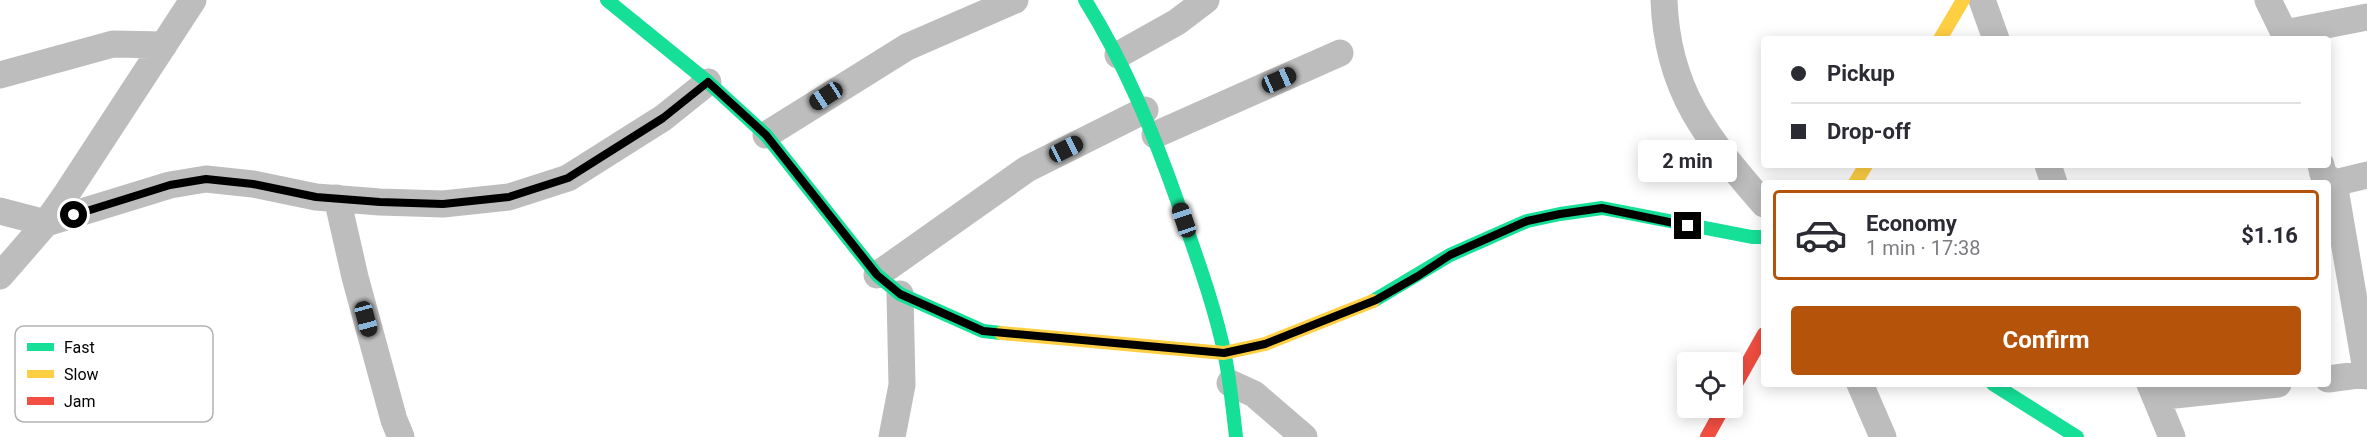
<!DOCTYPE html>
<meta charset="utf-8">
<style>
body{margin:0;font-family:Roboto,sans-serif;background:#f7f7f7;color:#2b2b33;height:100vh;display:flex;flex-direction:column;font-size:22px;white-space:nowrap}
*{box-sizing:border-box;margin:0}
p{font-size:20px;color:#7c7c81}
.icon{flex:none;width:33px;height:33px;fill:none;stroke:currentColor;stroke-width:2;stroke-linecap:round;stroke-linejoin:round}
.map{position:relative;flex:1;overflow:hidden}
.side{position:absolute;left:1761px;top:180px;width:570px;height:207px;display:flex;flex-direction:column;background:#fff;border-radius:6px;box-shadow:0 3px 15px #0003}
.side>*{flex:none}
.top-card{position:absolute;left:1761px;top:36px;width:570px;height:132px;border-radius:6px;box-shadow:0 3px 15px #0003;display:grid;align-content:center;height:132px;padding:0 30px;background:#fff}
.buttons{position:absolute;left:1677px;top:352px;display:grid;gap:12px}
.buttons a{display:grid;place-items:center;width:66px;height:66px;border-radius:6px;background:#fff;box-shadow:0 3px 15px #0003;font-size:30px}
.end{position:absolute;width:27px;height:27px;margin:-14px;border:8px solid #000;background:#fff;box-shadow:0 0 0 3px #fff}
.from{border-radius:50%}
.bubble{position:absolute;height:42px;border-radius:6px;background:#fff;box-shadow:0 3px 15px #0003;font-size:20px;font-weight:700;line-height:42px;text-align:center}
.car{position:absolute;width:18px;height:36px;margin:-18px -9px;border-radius:8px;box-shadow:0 0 4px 2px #0007;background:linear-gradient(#222 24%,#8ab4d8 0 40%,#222 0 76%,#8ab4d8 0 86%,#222 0)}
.top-card b{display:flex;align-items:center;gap:21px;height:57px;font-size:22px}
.top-card b+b{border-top:2px solid #e1e1e2}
.top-card i{width:15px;height:15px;background:#2b2b33}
ul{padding:10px 0 0;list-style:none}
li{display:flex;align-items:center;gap:18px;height:90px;margin:0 12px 9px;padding:0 18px;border:3px solid transparent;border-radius:6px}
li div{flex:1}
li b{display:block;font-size:22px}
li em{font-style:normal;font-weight:700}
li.selected{border-color:#b45309}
li>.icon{width:54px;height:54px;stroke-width:1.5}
.primary-button{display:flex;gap:12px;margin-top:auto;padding:12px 30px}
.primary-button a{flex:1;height:69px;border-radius:6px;background:#b45309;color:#fff;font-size:24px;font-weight:700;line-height:69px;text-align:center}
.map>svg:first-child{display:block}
</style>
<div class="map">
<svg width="2367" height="437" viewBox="0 0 2367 437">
<rect width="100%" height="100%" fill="#fff"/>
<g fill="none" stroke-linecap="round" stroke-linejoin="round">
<path stroke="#bdbdbd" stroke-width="27" d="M 1664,0 C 1667,91 1707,138 1764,204
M 1982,0 L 1996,39
M 2268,0 L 2287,39
M 2285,33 L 2367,17
M 1118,55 L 1177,22 L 1206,0
M 0,75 L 113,44 L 164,45
M 766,135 L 907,47 L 1015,0
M 1155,135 L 1340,53
M 2048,165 L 2054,183
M 2321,165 L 2323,174 L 2334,183 L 2367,175
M 2334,183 L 2367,376
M 337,198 L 355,277 L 394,420 L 401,437
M 0,211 L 46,223 L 170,185 L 206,179 L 253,184 L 316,197 L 380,202 L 443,204 L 509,197 L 568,178 L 663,118 L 708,82
M 877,275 L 1027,169 L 1145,110
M 0,276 L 46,223 L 67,193 L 193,0
M 2328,379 L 2366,374
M 1230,383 L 1254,394 L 1304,437
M 1860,384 L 1883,437
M 2150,384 L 2172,437
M 2156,397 L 2278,384
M 892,437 L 902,385 L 900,294"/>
<path stroke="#16e098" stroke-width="14" d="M 607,0 L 708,82 L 766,135 L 877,275 L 900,294 L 983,331 L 1001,333
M 1085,0 C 1125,64 1153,132 1178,203 C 1195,253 1214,303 1225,356 C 1230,382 1233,410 1236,437
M 1373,301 L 1450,255 L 1527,221 L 1560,214 L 1602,208 L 1752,237 L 1764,237
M 1993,384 L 2077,437"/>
<path stroke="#ffcf43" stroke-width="14" d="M 1940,39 L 1963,0
M 1855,183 L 1866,165
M 1001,333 L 1224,353 L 1265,344 L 1373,301"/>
<path stroke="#f24e42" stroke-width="14" d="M 1732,391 L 1764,334
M 1707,437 L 1723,408"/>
</g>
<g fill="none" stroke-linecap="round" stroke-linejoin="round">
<path stroke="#000" stroke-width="8" d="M 74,215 L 170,185 L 206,179 L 253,184 L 316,197 L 380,202 L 443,204 L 509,197 L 568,178 L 663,118 L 708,82 L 766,135 L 877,275 L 900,294 L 983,331 L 1224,353 L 1265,344 L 1376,300 L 1418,276 L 1450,255 L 1527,221 L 1560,214 L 1602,208 L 1688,226"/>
</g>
<rect x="15" y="326" width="198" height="96" rx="9" fill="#fff" stroke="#b2b2b2" stroke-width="1.5"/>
<rect x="27" y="343" width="27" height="8" fill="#16e098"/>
<rect x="27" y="370" width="27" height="8" fill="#ffcf43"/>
<rect x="27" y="397" width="27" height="8" fill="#f24e42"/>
<g font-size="16" fill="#000">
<text x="64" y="353">Fast</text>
<text x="64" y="380">Slow</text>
<text x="64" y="407">Jam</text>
</g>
</svg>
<div class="buttons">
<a><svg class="icon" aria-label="locate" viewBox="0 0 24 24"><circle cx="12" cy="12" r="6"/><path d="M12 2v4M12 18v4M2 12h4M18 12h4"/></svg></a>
</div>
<i class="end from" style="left:74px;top:215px"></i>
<i class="end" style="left:1688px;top:226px"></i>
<div class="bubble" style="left:1638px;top:140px;width:99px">2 min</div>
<i class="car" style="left:1279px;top:80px;rotate:66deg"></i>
<i class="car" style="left:826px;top:96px;rotate:237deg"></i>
<i class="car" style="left:1066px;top:149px;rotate:63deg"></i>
<i class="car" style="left:1184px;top:220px;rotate:341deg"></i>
<i class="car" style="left:366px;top:319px;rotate:165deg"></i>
<div class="top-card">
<b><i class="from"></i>Pickup</b>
<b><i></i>Drop-off</b>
</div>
<section class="side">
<ul>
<li class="selected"><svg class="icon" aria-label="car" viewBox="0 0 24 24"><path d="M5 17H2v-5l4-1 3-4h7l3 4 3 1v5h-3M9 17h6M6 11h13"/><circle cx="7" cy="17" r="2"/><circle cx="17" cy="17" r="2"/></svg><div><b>Economy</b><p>1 min · 17:38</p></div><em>$1.16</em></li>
</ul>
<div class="primary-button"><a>Confirm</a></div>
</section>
</div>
